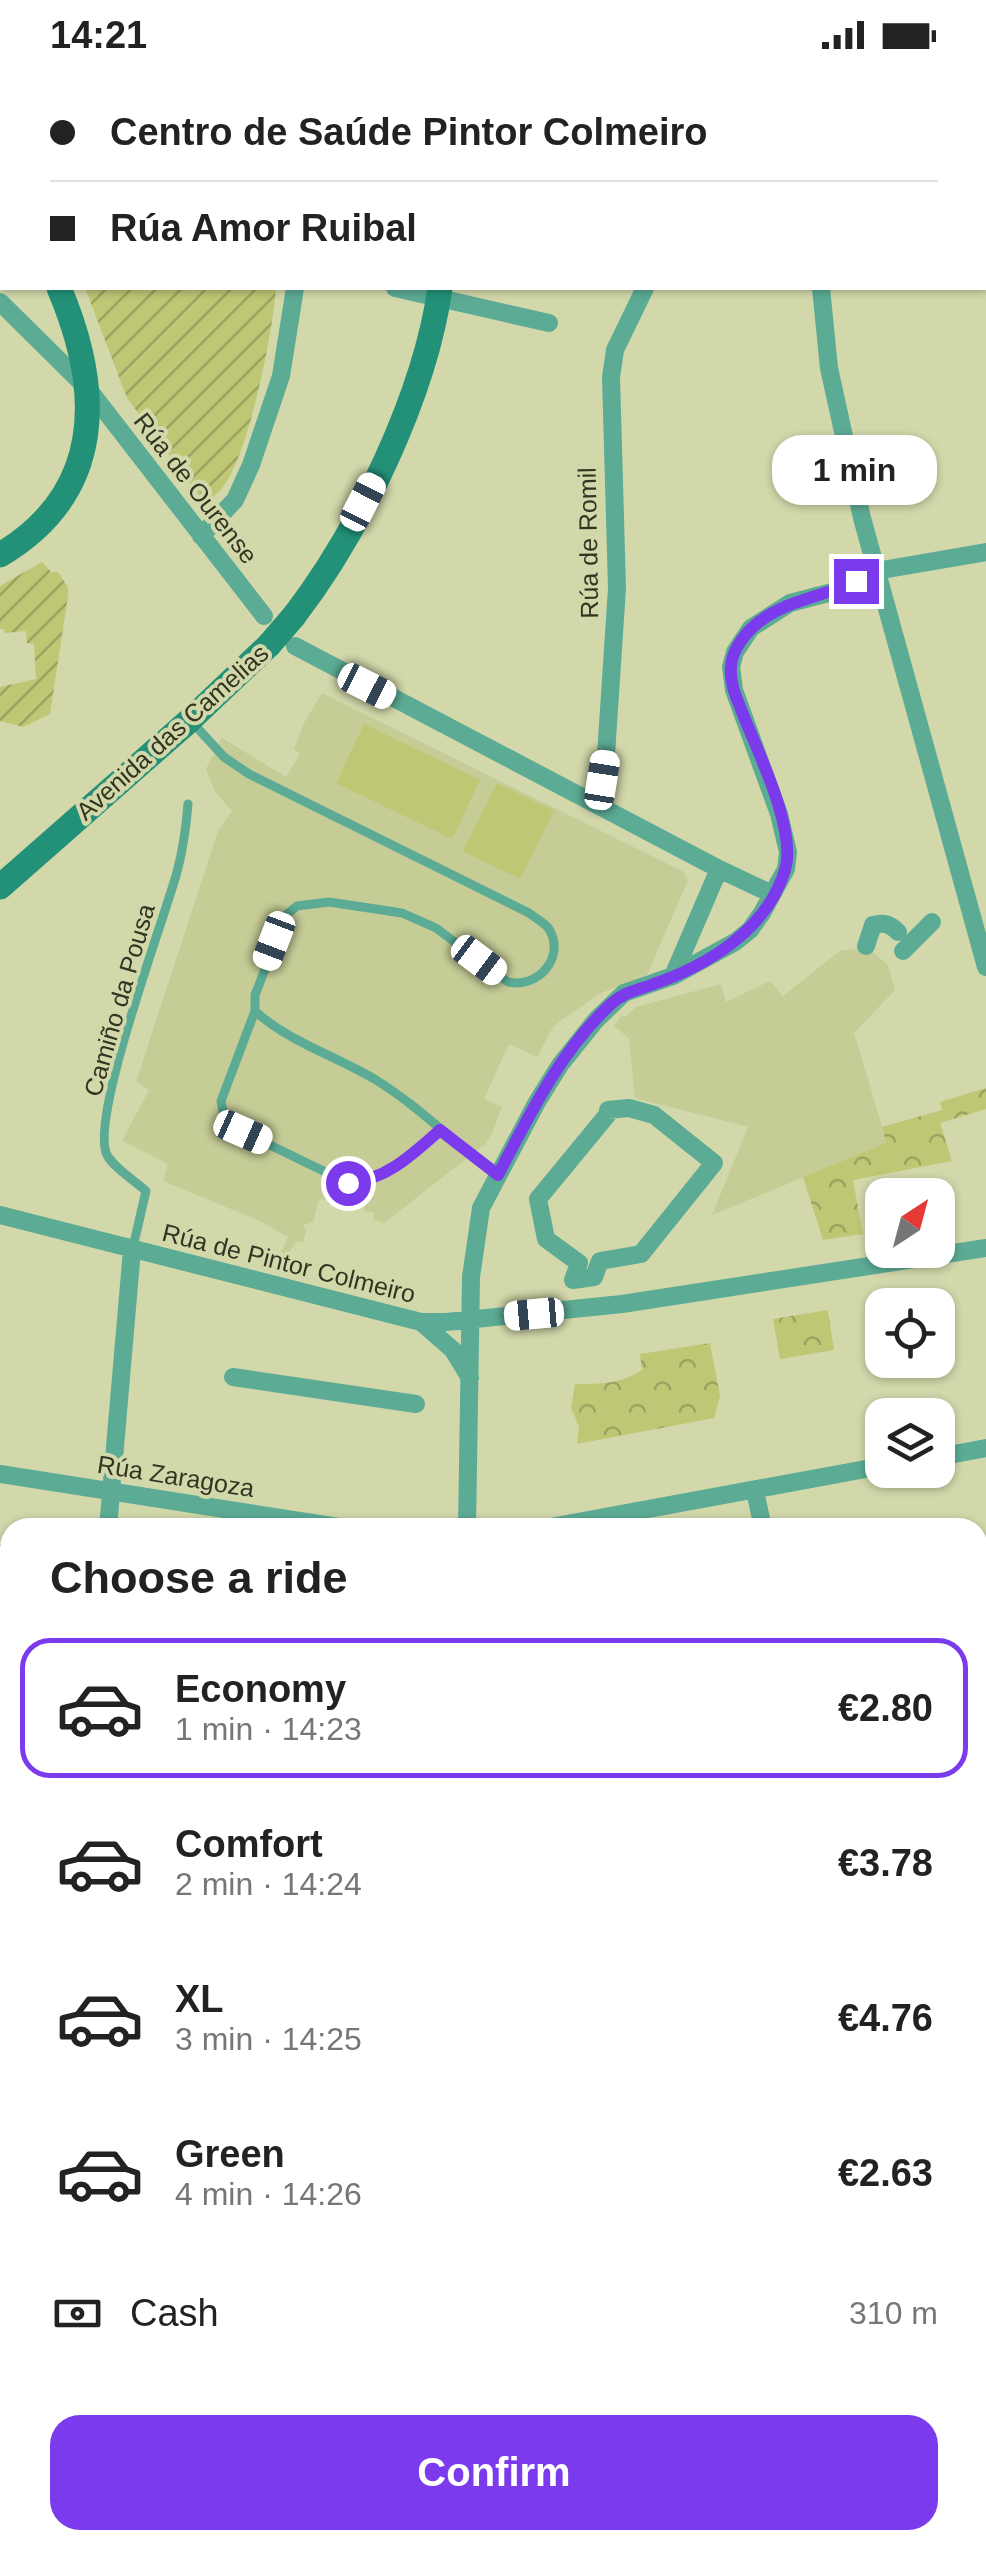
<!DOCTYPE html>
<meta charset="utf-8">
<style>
body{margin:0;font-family:Helvetica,sans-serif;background:#f6f6f6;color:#222;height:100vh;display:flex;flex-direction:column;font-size:38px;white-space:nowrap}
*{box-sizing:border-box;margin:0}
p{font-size:32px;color:#767676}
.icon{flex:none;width:55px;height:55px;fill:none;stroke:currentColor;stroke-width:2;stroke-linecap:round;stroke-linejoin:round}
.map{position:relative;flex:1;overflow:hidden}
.side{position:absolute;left:0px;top:1448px;width:988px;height:1032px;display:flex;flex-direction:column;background:#fff;border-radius:30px 30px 0 0;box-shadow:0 2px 8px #0004}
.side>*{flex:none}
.guide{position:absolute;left:0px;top:0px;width:988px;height:220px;box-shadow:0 2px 8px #0004;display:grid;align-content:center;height:220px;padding:0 50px;background:#fff}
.needle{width:65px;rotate:36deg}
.fabs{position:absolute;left:865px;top:1108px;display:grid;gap:20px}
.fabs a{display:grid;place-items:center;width:90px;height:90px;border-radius:20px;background:#fff;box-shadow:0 2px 8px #0004;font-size:50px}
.end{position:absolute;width:45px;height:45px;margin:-22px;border:12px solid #7c3aed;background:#fff;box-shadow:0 0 0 5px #fff}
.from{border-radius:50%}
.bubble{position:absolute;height:70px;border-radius:30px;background:#fff;box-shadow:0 2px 8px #0004;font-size:32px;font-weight:700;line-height:70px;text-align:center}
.car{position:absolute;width:30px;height:60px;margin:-30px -15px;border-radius:12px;box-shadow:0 0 8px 2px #0007;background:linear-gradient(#fff 24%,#345 0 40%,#fff 0 76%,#345 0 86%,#fff 0)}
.guide b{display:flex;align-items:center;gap:35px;height:95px;font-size:38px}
.guide b+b{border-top:2px solid #e0e0e0}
.guide i{width:25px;height:25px;background:#222}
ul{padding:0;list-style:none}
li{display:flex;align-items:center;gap:30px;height:140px;margin:0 20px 15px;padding:0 30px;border:5px solid transparent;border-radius:30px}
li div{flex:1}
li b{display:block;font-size:38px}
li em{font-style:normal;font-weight:700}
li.active{border-color:#7c3aed}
li>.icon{width:90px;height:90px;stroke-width:1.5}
h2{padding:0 50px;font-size:45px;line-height:120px}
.pay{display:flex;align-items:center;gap:25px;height:110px;padding:0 50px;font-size:38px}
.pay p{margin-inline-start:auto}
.cta{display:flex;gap:20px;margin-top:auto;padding:20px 50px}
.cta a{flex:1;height:115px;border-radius:30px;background:#7c3aed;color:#fff;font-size:40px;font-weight:700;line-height:115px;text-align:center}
.status{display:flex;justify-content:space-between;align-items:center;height:70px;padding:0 50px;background:#fff;direction:ltr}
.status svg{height:28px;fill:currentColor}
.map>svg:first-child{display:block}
</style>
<div class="status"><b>14:21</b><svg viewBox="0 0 49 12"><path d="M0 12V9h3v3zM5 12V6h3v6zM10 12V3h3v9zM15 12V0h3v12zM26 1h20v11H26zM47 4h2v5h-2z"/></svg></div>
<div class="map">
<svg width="986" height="2479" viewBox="0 0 986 2479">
<defs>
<pattern id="park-crowns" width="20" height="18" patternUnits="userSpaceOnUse" patternTransform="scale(2.5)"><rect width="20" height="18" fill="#bfc775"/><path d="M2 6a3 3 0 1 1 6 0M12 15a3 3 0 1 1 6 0" fill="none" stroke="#9ca260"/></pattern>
<pattern id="garden-furrows" width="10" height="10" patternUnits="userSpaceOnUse" patternTransform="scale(2.5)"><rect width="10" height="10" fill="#bfc775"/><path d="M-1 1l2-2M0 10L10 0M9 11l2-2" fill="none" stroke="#9ca260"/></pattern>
</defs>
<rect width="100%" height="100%" fill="#d2d8aa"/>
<path fill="#c5cc96" d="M 322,623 L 684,802 L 688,810 L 647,905 L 601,923 L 560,951 L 553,957 L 537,987 L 509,974 L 484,1029 L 502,1037 L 492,1064 L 485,1074 L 384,1153 L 373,1150 L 374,1143 L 364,1141 L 366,1130 L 354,1127 L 353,1131 L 319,1129 L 313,1152 L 303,1155 L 306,1161 L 303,1173 L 296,1171 L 289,1183 L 281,1183 L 288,1167 L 262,1152 L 163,1111 L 168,1094 L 122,1071 L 149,1020 L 136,1012 L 218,761 L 232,741 L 215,722 L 206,699 L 222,668 L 286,707 L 300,684 L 294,679 L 304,653 Z
M 869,879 L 888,895 L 895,920 L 854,963 L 887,1073 L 712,1145 L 748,1057 L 635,1028 L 629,968 L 614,956 L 622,945 L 625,947 L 636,937 L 721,914 L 726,932 L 770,911 L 783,926 L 841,880 Z"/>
<path fill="url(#park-crowns)" d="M 986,1018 L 986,1039 L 940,1053 L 952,1091 L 853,1110 L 863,1164 L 823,1170 L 803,1107 L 886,1073 L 882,1057 L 942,1040 L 940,1032 Z
M 828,1240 L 834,1280 L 780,1289 L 773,1249 Z
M 710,1273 L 720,1326 L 714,1348 L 577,1374 L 579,1357 L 571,1338 L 575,1314 C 600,1314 621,1314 642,1300 L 640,1284 Z"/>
<path fill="url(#garden-furrows)" d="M 85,218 L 276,218 C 273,262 249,385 222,418 C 217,425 211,428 204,432 L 127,328 Z
M 42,492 L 51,502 L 58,502 L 68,517 L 68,526 L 50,644 L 23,657 L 0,651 L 0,617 L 36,609 L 34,574 L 27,573 L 26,561 L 5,563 L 4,559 L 0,559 L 0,516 Z"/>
<path fill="#bfc775" d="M 364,654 L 480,710 L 452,769 L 336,713 Z
M 497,713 L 554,741 L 520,809 L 463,781 Z"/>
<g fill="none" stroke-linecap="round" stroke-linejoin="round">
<path stroke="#5cab95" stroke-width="9" d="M 192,652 L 224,687 L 249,704 L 529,843 C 535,848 545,853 549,859 C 566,887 538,919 508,912 L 436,858 L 402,843 L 329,832 L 297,836 L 286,845 L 255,925 L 255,941 C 289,972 336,986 376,1010 C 420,1037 456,1075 498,1105
M 255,941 L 221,1031 L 224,1047 L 243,1062 L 348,1113 C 386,1110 412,1085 440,1060
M 133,1177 L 146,1121 C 135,1111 114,1098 107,1085 C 89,1049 164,850 177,802 C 183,780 186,758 188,734"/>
<path stroke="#5cab95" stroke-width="18" d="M 302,2 L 302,0
M 754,2 L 755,0
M 842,2 L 843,0
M 985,74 L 986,74
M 395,218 L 549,253
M 821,218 L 829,298 L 862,448 L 986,897
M 0,232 L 89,320 L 264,546
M 201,466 L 235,430 L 251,395 L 281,306 L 295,218
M 295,576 L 719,799
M 598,735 L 606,685 L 617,518 L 611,307 L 615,280 L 645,218
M 866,876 L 873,855 C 884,852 890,854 898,862
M 903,881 L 932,852
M 673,906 L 719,799 L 772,824
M 629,1038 L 654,1045 L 714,1093 L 641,1184 L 600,1191 L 594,1207 L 573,1210 L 579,1193 L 546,1169 L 538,1129 L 608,1044 L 608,1040 Z
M 0,1145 L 421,1252 L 446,1252 L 622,1234 L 986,1178
M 421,1252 L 453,1280 L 470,1308
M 233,1307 L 416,1334
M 938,1387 L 986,1378
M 0,1404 L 345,1458
M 755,1421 L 763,1458
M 108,1458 L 132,1180
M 467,1458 L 471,1207 L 481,1138 L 537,1032 L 560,995 L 596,950 L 624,923 L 673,906 L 735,872 L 750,860 L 762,843 L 786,799 L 788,782 L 779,744 L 734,620 L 731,597 L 735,582 L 751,558 L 790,533 L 836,521 L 876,501 L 986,482
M 545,1458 L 882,1396
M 0,1483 L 10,1485
M 978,1581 L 986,1579
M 0,1607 L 10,1609
M 978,1798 L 986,1797
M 0,1827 L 10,1828
M 978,2182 L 986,2180
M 0,2363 L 10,2364
M 635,2470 L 649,2479
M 133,2479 L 153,2470
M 955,2479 L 971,2470"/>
<path stroke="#239178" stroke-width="25" d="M 467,2 L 468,0
M 0,54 L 2,61
M 0,485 C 106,422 102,319 59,218
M 294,546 C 360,460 425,325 440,218
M 0,817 L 190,650 L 269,575"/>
<path stroke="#0c7b65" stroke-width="25" d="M 978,2017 L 986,2016
M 0,2041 L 10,2042
M 978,2071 L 986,2070
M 0,2099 L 10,2100"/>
<path stroke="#239178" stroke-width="25" d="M 269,575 L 294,546"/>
</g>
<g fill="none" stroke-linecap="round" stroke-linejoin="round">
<path stroke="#7c3aed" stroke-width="12" d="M 348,1113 C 386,1110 412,1085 440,1060 L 498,1105 C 529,1046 560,981 611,934 C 624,922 635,921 651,915 C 707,896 767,860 785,800 C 797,762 759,684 744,647 C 738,631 729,614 731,596 C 732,582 743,566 753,557 C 782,530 822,528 856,511"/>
</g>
<g text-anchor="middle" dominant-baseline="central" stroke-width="8" stroke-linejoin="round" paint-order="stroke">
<g font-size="25" fill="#333523" stroke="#d2d8aa">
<text transform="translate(196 418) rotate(52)">Rúa de Ourense</text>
<text transform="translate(588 473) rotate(-91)">Rúa de Romil</text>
<text transform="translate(172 662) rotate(-42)">Avenida das Camelias</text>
<text transform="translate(119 930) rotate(-74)">Camiño da Pousa</text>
<text transform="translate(289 1193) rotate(14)">Rúa de Pintor Colmeiro</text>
<text transform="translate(176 1406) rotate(9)">Rúa Zaragoza</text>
</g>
</g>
</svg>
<div class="fabs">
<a><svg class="needle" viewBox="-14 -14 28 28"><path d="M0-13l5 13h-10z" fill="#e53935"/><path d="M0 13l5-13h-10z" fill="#767676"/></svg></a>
<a><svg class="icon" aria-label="locate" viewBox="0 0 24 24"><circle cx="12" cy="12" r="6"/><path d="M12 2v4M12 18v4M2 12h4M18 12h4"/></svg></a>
<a><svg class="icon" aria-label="layers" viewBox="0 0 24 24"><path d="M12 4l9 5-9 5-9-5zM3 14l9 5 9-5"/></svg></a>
</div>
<i class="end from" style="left:348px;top:1113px"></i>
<i class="end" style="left:856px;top:511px"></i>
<div class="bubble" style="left:772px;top:365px;width:165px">1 min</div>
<i class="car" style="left:363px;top:432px;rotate:27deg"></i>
<i class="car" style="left:367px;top:616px;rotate:117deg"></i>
<i class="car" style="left:602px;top:710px;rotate:9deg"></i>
<i class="car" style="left:274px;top:871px;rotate:201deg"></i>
<i class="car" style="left:479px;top:890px;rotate:127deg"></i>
<i class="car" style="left:243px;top:1062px;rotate:114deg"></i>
<i class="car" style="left:534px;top:1244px;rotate:265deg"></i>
<div class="guide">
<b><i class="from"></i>Centro de Saúde Pintor Colmeiro</b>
<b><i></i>Rúa Amor Ruibal</b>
</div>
<section class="side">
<h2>Choose a ride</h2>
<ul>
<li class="active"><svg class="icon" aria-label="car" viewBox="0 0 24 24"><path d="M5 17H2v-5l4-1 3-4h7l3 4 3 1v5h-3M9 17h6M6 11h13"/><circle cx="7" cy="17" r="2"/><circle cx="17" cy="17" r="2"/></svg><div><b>Economy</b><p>1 min · 14:23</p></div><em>€2.80</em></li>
<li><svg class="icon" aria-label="car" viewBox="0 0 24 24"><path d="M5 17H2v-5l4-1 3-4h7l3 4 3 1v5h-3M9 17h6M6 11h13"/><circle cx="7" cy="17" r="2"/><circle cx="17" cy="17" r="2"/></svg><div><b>Comfort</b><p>2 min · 14:24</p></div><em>€3.78</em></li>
<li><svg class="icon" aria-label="car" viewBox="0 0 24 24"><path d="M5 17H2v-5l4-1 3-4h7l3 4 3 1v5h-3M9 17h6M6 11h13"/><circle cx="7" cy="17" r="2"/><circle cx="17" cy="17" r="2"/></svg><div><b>XL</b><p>3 min · 14:25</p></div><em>€4.76</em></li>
<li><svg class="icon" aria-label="car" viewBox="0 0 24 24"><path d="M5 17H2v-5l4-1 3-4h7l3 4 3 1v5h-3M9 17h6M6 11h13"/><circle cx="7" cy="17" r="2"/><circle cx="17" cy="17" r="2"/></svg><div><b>Green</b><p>4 min · 14:26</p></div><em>€2.63</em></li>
</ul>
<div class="pay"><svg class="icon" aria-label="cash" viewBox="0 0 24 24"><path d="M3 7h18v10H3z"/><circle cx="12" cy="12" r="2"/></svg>Cash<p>310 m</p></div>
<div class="cta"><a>Confirm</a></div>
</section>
</div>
